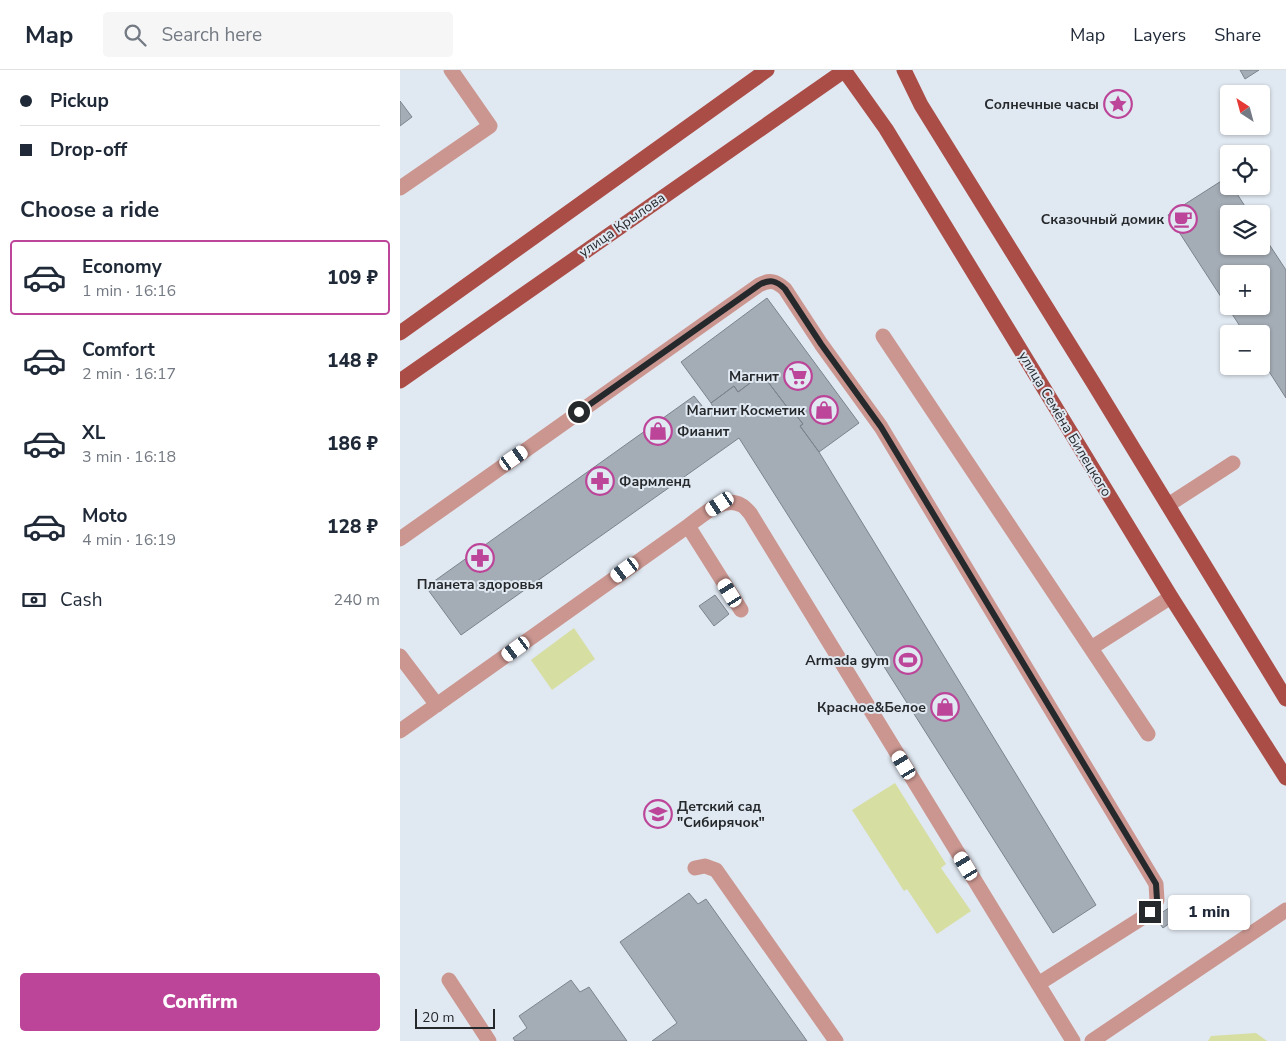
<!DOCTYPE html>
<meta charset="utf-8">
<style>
body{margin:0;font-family:"Nunito Sans",sans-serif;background:#f6f6f7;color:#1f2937;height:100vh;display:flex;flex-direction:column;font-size:19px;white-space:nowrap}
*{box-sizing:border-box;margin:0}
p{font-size:16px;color:#747a83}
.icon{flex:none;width:28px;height:28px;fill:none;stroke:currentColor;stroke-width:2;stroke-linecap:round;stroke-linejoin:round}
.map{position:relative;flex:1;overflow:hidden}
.details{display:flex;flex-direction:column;background:#fff;width:400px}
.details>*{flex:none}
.top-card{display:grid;align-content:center;height:110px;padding:0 20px;background:#fff}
.needle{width:32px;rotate:324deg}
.fabs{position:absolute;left:820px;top:15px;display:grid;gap:10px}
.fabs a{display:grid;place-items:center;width:50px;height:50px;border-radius:5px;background:#fff;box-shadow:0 1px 4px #0004;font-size:25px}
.scale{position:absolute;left:15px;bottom:12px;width:80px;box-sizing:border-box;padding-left:5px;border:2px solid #26292c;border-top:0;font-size:14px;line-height:18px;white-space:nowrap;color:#26292c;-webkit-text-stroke:4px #e0e8f1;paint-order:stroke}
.end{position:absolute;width:22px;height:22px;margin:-11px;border:6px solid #26292c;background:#fff;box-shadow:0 0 0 2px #fff}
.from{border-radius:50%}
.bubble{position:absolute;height:35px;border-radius:5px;background:#fff;box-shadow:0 1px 4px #0004;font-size:16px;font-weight:800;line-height:35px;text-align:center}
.car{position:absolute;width:15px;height:30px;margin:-15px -8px;border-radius:6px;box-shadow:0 0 4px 1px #0007;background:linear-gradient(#fff 24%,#345 0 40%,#fff 0 76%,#345 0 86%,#fff 0)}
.top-card b{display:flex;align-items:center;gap:18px;height:48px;font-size:19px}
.top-card b+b{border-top:1px solid #e0e1e3}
.top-card i{width:12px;height:12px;background:#1f2937}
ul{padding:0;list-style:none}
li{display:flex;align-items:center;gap:15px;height:75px;margin:0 10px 8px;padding:0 10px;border:2px solid transparent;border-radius:5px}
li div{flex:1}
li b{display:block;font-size:19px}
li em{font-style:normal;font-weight:800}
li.selected{border-color:#bc4499}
li>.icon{width:45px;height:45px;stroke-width:1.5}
h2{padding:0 20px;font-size:22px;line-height:60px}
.pay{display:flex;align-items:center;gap:12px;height:55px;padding:0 20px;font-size:19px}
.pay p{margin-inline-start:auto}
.primary-button{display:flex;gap:10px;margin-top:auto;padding:10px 20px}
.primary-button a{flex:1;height:58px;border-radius:5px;background:#bc4499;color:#fff;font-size:20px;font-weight:800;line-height:58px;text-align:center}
header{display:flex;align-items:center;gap:30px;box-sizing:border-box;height:70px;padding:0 25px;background:#fff;border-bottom:1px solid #e0e1e3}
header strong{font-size:24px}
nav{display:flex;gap:28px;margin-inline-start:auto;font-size:18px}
.search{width:350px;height:45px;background:#f6f6f7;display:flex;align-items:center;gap:12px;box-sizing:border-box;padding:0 18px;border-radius:5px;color:#747a83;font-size:19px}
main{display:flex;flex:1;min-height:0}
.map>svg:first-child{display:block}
</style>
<header>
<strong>Map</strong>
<div class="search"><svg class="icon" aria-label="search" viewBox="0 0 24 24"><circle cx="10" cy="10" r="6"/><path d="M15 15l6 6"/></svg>Search here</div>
<nav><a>Map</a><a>Layers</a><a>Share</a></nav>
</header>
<main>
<section class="details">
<div class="top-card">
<b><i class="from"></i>Pickup</b>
<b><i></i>Drop-off</b>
</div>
<h2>Choose a ride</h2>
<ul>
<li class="selected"><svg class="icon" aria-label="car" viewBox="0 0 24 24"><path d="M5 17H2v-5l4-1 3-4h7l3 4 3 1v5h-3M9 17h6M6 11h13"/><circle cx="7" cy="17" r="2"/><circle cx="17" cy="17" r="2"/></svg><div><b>Economy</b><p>1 min · 16:16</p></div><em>109 ₽</em></li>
<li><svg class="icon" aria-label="car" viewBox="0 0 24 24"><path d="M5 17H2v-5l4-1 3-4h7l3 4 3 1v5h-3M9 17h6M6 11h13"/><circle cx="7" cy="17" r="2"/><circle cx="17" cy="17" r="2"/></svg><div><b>Comfort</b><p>2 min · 16:17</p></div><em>148 ₽</em></li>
<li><svg class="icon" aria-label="car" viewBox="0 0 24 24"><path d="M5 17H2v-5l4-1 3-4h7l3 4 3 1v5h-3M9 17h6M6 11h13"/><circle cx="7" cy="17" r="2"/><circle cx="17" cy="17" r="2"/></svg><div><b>XL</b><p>3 min · 16:18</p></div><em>186 ₽</em></li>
<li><svg class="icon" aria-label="car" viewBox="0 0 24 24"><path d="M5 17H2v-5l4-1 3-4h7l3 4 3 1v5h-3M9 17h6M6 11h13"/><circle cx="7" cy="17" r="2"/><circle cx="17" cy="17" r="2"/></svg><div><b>Moto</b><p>4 min · 16:19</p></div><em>128 ₽</em></li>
</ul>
<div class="pay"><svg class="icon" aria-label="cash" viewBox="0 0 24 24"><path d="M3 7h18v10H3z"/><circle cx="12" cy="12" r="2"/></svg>Cash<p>240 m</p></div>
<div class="primary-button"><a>Confirm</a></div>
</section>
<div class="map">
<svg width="886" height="971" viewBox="0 0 886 971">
<rect width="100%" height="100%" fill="#e0e8f1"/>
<path fill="#d7dea1" d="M 174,558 L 195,589 L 152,620 L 131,590 Z
M 495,713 L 546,794 L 541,798 L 571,841 L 537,864 L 507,819 L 504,821 L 452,740 Z
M 856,963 L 867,971 L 808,971 L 811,966 Z"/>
<path fill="#a4acb5" stroke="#7c838c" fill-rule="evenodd" d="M 840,0 L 859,0 L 845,9 Z
M 0,31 L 12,47 L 0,56 Z
M 826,108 L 829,111 L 829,116 L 832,116 L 850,144 L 829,144 L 829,176 L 861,176 L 861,162 L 886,200 L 886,328 L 861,289 L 861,264 L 845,264 L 768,145 ZM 829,204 L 861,204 L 861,236 L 829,236 Z
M 367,228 L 459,353 L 419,382 L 400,356 L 403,354 L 389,336 L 387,337 L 362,304 L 338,322 L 334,316 L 311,333 L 281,292 Z
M 362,304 L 387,337 L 389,336 L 403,354 L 400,356 L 419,382 L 696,835 L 653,863 L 339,368 L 61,565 L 26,517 L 294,326 L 307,342 L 313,337 L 311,333 L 334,316 L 338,322 Z
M 315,525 L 329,544 L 314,556 L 299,536 Z
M 289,823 L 298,834 L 306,829 L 407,971 L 252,971 L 277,953 L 220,872 Z
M 778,832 L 785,842 L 763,858 L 755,847 Z
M 171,910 L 180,922 L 189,917 L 227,971 L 115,971 L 113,968 L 127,958 L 119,946 Z"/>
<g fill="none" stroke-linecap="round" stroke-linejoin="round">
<path stroke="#cb9690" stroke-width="15" d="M 0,118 L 90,56 L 51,0
M 483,266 L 748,664
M 768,435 L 833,393
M 288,456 L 341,540
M 0,469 L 359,215 C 370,209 376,211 385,219 L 421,274 L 481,357 L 756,814 L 757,830 L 750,843 L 638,914
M 691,578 L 771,527
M 0,586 L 37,635
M 0,661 L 288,456 C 302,446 323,425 341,435 C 344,436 347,440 350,443 L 673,971
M 295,798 L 305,796 L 316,800 L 436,971
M 49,910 L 89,971
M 692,971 L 886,840"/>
<path stroke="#ab4d47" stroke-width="15" d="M 444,0 L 486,59 L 771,527 L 886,708
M 504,0 L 521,35 L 694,314 L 886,629
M 0,263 L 367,0
M 0,311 L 445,0"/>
</g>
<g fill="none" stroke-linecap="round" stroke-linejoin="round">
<path stroke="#26292c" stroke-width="6" d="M 179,342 L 359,215 C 369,209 376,210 385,219 L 421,274 L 481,357 L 756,814 L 757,830 L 750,842"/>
</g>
<defs>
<symbol id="sight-ring" viewBox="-11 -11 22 22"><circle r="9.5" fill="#e0e8f1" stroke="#bc4499" stroke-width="1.5"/><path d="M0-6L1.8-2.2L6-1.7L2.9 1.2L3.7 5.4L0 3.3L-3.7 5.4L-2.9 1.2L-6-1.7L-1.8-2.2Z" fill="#bc4499"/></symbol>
<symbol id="cafe-ring" viewBox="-11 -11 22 22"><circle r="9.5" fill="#e0e8f1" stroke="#bc4499" stroke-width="1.5"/><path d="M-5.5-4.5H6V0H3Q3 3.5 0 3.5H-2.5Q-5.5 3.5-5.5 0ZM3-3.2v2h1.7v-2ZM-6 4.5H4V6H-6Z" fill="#bc4499"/></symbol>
<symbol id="supermarket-ring" viewBox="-11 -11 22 22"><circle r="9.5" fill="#e0e8f1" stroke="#bc4499" stroke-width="1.5"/><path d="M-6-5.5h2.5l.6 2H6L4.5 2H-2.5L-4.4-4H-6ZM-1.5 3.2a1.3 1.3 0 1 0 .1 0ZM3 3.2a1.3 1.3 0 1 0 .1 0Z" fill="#bc4499"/></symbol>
<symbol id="shop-ring" viewBox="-11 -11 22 22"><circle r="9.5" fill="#e0e8f1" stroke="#bc4499" stroke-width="1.5"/><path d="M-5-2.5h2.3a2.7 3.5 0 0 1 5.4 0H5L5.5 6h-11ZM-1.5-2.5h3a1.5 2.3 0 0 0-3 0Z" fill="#bc4499"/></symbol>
<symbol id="pharmacy-ring" viewBox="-11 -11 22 22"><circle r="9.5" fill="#e0e8f1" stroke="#bc4499" stroke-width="1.5"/><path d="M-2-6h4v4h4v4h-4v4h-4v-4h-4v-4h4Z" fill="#bc4499"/></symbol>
<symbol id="stadium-ring" viewBox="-11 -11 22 22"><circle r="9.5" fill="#e0e8f1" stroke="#bc4499" stroke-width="1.5"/><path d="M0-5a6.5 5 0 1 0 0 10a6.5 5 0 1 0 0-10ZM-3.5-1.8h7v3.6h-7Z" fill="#bc4499"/></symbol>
<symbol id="school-ring" viewBox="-11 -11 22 22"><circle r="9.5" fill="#e0e8f1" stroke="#bc4499" stroke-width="1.5"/><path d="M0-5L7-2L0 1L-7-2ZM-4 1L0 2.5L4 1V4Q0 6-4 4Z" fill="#bc4499"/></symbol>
</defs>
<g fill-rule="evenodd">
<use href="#sight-ring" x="702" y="18" width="32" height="32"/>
<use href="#cafe-ring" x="767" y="133" width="32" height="32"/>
<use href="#supermarket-ring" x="382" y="290" width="32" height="32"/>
<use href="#shop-ring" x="408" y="324" width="32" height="32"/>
<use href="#shop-ring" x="242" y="345" width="32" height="32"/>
<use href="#pharmacy-ring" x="184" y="395" width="32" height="32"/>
<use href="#pharmacy-ring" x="64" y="472" width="32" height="32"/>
<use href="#stadium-ring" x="492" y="574" width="32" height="32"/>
<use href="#shop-ring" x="529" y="621" width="32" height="32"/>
<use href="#school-ring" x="242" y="728" width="32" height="32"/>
</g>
<g text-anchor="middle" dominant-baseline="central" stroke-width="4" stroke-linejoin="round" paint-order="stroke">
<g font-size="14" font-weight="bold" fill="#26292c" stroke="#e0e8f1" text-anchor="end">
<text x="699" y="34">Солнечные часы</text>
<text x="764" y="149">Сказочный домик</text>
<text x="379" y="306">Магнит</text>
<text x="405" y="340">Магнит Косметик</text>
<text x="277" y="361" text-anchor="start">Фианит</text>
<text x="219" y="411" text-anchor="start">Фармленд</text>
<text x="80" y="514" text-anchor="middle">Планета здоровья</text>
<text x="489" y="590">Armada gym</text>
<text x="526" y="637">Красное&amp;Белое</text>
<text x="277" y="736" text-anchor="start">Детский сад<tspan x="277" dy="16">"Сибирячок"</tspan></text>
</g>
<g font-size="14" fill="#26292c" stroke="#e0e8f1">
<text transform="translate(222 155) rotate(-35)">улица Крылова</text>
<text transform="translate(665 354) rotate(59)">улица Семёна Билецкого</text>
</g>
</g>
</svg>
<div class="fabs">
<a><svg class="needle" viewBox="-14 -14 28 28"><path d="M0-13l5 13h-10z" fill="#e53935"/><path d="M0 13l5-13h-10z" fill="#747a83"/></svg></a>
<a><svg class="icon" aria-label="locate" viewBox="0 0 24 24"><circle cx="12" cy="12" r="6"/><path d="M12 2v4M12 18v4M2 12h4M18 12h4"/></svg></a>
<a><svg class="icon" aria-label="layers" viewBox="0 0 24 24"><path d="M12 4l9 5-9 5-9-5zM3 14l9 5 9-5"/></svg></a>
<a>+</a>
<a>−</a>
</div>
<div class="scale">20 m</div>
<i class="end from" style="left:179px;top:342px"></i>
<i class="end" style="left:750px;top:842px"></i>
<div class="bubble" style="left:768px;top:825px;width:82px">1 min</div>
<i class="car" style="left:114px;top:388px;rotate:55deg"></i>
<i class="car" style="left:320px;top:434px;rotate:236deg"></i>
<i class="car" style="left:225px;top:500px;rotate:234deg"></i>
<i class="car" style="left:330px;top:523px;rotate:328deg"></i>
<i class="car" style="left:116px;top:579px;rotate:234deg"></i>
<i class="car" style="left:504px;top:695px;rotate:329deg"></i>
<i class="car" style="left:566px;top:796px;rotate:329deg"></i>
</div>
</main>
